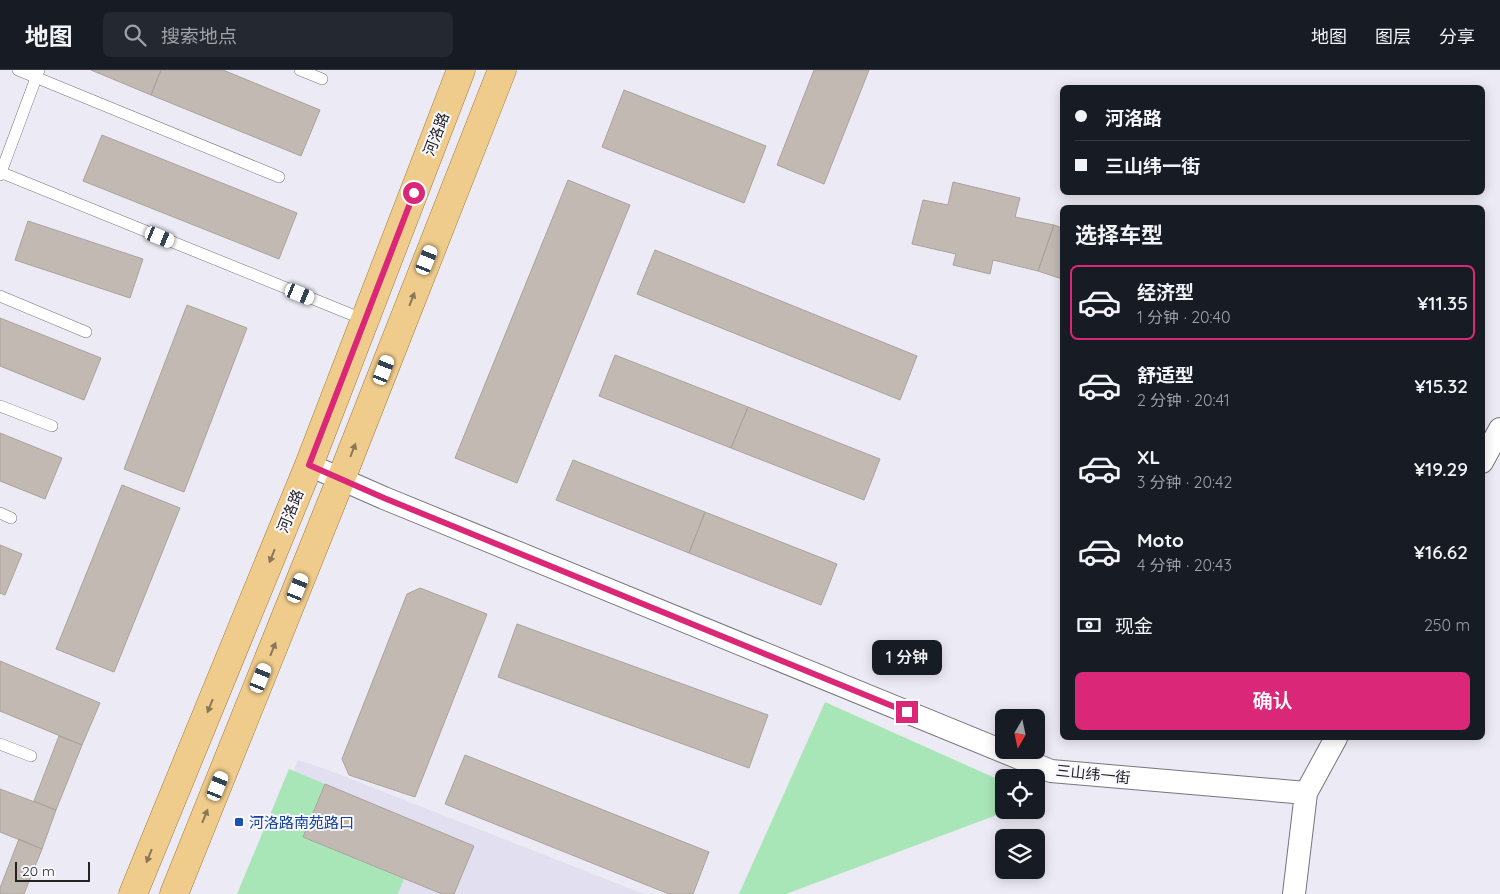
<!DOCTYPE html>
<html lang="zh">
<meta charset="utf-8">
<style>
body{margin:0;font-family:Quicksand,"Noto Sans SC",sans-serif;background:#242831;color:#f1f3f6;height:100vh;display:flex;flex-direction:column;font-size:19px;white-space:nowrap}
*{box-sizing:border-box;margin:0}
p{font-size:16px;color:#9ea1a6}
.icon{flex:none;width:28px;height:28px;fill:none;stroke:currentColor;stroke-width:2;stroke-linecap:round;stroke-linejoin:round}
.map{position:relative;flex:1;overflow:hidden}
.sheet{position:absolute;left:1060px;top:135px;width:425px;height:535px;display:flex;flex-direction:column;background:#171b24;border-radius:8px;box-shadow:0 2px 12px #0003}
.sheet>*{flex:none}
.hud{position:absolute;left:1060px;top:15px;width:425px;height:110px;border-radius:8px;box-shadow:0 2px 12px #0003;display:grid;align-content:center;height:110px;padding:0 15px;background:#171b24}
.needle{width:32px;rotate:189deg}
.controls{position:absolute;left:995px;top:639px;display:grid;gap:10px}
.controls a{display:grid;place-items:center;width:50px;height:50px;border-radius:8px;background:#171b24;box-shadow:0 2px 12px #0003;font-size:25px}
.scale{position:absolute;left:15px;bottom:12px;width:75px;box-sizing:border-box;padding-left:5px;border:2px solid #222225;border-top:0;font-size:14px;line-height:18px;white-space:nowrap;color:#222225;-webkit-text-stroke:4px #f9f8fe;paint-order:stroke}
.end{position:absolute;width:22px;height:22px;margin:-11px;border:6px solid #db2777;background:#fff;box-shadow:0 0 0 2px #fff}
.from{border-radius:50%}
.bubble{position:absolute;height:35px;border-radius:8px;background:#171b24;box-shadow:0 2px 12px #0003;font-size:16px;font-weight:600;line-height:35px;text-align:center}
.car{position:absolute;width:15px;height:30px;margin:-15px -8px;border-radius:6px;box-shadow:0 0 4px 1px #0007;background:linear-gradient(#fff 24%,#345 0 40%,#fff 0 76%,#345 0 86%,#fff 0)}
.hud b{display:flex;align-items:center;gap:18px;height:48px;font-size:19px}
.hud b+b{border-top:1px solid #363941}
.hud i{width:12px;height:12px;background:#f1f3f6}
ul{padding:0;list-style:none}
li{display:flex;align-items:center;gap:15px;height:75px;margin:0 10px 8px;padding:0 5px;border:2px solid transparent;border-radius:8px}
li div{flex:1}
li b{display:block;font-size:19px}
li em{font-style:normal;font-weight:600}
li.on{border-color:#db2777}
li>.icon{width:45px;height:45px;stroke-width:1.5}
h2{padding:0 15px;font-size:22px;line-height:60px}
.pay{display:flex;align-items:center;gap:12px;height:55px;padding:0 15px;font-size:19px}
.pay p{margin-inline-start:auto}
.primary-button{display:flex;gap:10px;margin-top:auto;padding:10px 15px}
.primary-button a{flex:1;height:58px;border-radius:8px;background:#db2777;color:#fff;font-size:20px;font-weight:600;line-height:58px;text-align:center}
header{display:flex;align-items:center;gap:30px;box-sizing:border-box;height:70px;padding:0 25px;background:#171b24;border-bottom:1px solid #363941}
header strong{font-size:24px}
nav{display:flex;gap:28px;margin-inline-start:auto;font-size:18px}
.search{width:350px;height:45px;background:#242831;display:flex;align-items:center;gap:12px;box-sizing:border-box;padding:0 18px;border-radius:8px;color:#9ea1a6;font-size:19px}
.map>svg:first-child{display:block}
</style>
<header>
<strong>地图</strong>
<div class="search"><svg class="icon" aria-label="search" viewBox="0 0 24 24"><circle cx="10" cy="10" r="6"/><path d="M15 15l6 6"/></svg>搜索地点</div>
<nav><a>地图</a><a>图层</a><a>分享</a></nav>
</header>
<div class="map">
<svg width="1500" height="824" viewBox="0 0 1500 824">
<rect width="100%" height="100%" fill="#eceaf4"/>
<path fill="#e1dff0" d="M 298,690 L 328,700 L 644,824 L 244,824 Z"/>
<path fill="#a9e6b7" d="M 825,632 L 1004,712 L 1004,740 L 1010,740 L 786,824 L 739,824 Z
M 289,699 L 325,714 L 303,767 L 404,809 L 398,824 L 237,824 Z"/>
<path fill="#c2b9b3" stroke="#aba29c" d="M 91,0 L 161,0 L 151,25 Z
M 161,0 L 223,0 L 320,40 L 301,86 L 151,25 Z
M 814,0 L 869,0 L 824,114 L 777,95 Z
M 624,20 L 766,76 L 744,133 L 602,77 Z
M 102,65 L 297,143 L 279,189 L 83,111 Z
M 568,110 L 630,135 L 517,413 L 455,388 Z
M 953,112 L 1020,128 L 1015,147 L 1054,155 L 1038,201 L 993,190 L 990,204 L 953,195 L 956,184 L 912,174 L 923,130 L 948,135 Z
M 28,151 L 143,189 L 130,228 L 15,190 Z
M 1054,155 L 1062,158 L 1062,209 L 1038,201 Z
M 655,180 L 917,286 L 900,330 L 637,224 Z
M 187,235 L 247,258 L 184,422 L 124,399 Z
M 0,248 L 101,288 L 84,330 L 0,296 Z
M 615,285 L 748,337 L 731,378 L 599,326 Z
M 748,337 L 880,389 L 864,430 L 731,378 Z
M 0,363 L 62,388 L 45,429 L 0,411 Z
M 573,390 L 705,442 L 689,483 L 556,430 Z
M 122,415 L 180,438 L 114,602 L 56,579 Z
M 705,442 L 837,494 L 821,535 L 689,483 Z
M 0,475 L 22,484 L 5,525 L 0,523 Z
M 420,518 L 487,544 L 415,727 L 349,705 L 342,689 L 407,524 Z
M 517,554 L 768,645 L 749,698 L 498,607 Z
M 0,591 L 100,633 L 82,675 L 0,641 Z
M 59,666 L 82,675 L 56,740 L 34,731 Z
M 465,685 L 709,782 L 693,824 L 669,824 L 445,734 Z
M 325,714 L 474,776 L 454,824 L 442,824 L 303,767 Z
M 0,719 L 56,740 L 42,779 L 0,762 Z
M 19,769 L 42,779 L 24,824 L 0,824 L 0,818 Z"/>
<g fill="none" stroke-linecap="round" stroke-linejoin="round">
<defs>
<path id="service" d="M 18,0 L 279,107
M 300,0 L 322,9
M 0,102 L 365,250
M 0,105 L 39,0
M 0,226 L 86,262
M 0,336 L 52,356
M 0,443 L 11,448
M 0,674 L 31,686"/>
<path id="minor" d="M 1482,392 L 1500,359
M 309,395 L 384,428 L 1051,701 L 1306,723
M 1294,824 L 1306,723 L 1336,668"/>
<path id="primary" d="M 133,824 L 309,395 L 461,0
M 174,824 L 341,409 L 502,0"/>
</defs>
<use href="#service" stroke="#76757d" stroke-width="12"/>
<use href="#minor" stroke="#76757d" stroke-width="24"/>
<use href="#primary" stroke="#a17a36" stroke-width="29"/>
<use href="#service" stroke="#fff" stroke-width="11"/>
<use href="#minor" stroke="#fff" stroke-width="22"/>
<use href="#primary" stroke="#f0cc8c" stroke-width="28"/>
</g>
<defs><path id="oneway-solid" d="M-6-.8H1V-3.2L6.5 0L1 3.2V.8H-6Z" transform="scale(1.25)"/></defs>
<g fill="#897758">
<use href="#oneway-solid" transform="translate(412 229) rotate(-69)"/>
<use href="#oneway-solid" transform="translate(353 380) rotate(-69)"/>
<use href="#oneway-solid" transform="translate(272 486) rotate(112)"/>
<use href="#oneway-solid" transform="translate(273 579) rotate(-68)"/>
<use href="#oneway-solid" transform="translate(210 636) rotate(112)"/>
<use href="#oneway-solid" transform="translate(205 746) rotate(-68)"/>
<use href="#oneway-solid" transform="translate(149 786) rotate(112)"/>
</g>
<g fill="none" stroke-linecap="round" stroke-linejoin="round">
<path stroke="#db2777" stroke-width="6" d="M 414,123 L 309,395 L 384,428 L 907,642"/>
</g>
<rect fill="#1a4fb4" stroke="#f9f8fe" stroke-width="2" x="234" y="747" width="10" height="10" rx="2.5"/>
<g text-anchor="middle" dominant-baseline="central" stroke-width="4" stroke-linejoin="round" paint-order="stroke">
<g font-size="15" fill="#222225" stroke="#f9f8fe">
<text transform="translate(436 64) rotate(-69)">河洛路</text>
<text transform="translate(290 441) rotate(-68)">河洛路</text>
<text transform="translate(1093 704) rotate(6)">三山纬一街</text>
</g>
<g font-size="15" fill="#164399" stroke="#f9f8fe" text-anchor="start">
<text x="249" y="752">河洛路南苑路口</text>
</g>
</g>
</svg>
<div class="controls">
<a><svg class="needle" viewBox="-14 -14 28 28"><path d="M0-13l5 13h-10z" fill="#e53935"/><path d="M0 13l5-13h-10z" fill="#9ea1a6"/></svg></a>
<a><svg class="icon" aria-label="locate" viewBox="0 0 24 24"><circle cx="12" cy="12" r="6"/><path d="M12 2v4M12 18v4M2 12h4M18 12h4"/></svg></a>
<a><svg class="icon" aria-label="layers" viewBox="0 0 24 24"><path d="M12 4l9 5-9 5-9-5zM3 14l9 5 9-5"/></svg></a>
</div>
<div class="scale">20 m</div>
<i class="end from" style="left:414px;top:123px"></i>
<i class="end" style="left:907px;top:642px"></i>
<div class="bubble" style="left:872px;top:570px;width:70px">1 分钟</div>
<i class="car" style="left:160px;top:167px;rotate:112deg"></i>
<i class="car" style="left:427px;top:190px;rotate:22deg"></i>
<i class="car" style="left:300px;top:224px;rotate:112deg"></i>
<i class="car" style="left:384px;top:300px;rotate:21deg"></i>
<i class="car" style="left:298px;top:518px;rotate:22deg"></i>
<i class="car" style="left:261px;top:608px;rotate:22deg"></i>
<i class="car" style="left:218px;top:716px;rotate:22deg"></i>
<div class="hud">
<b><i class="from"></i>河洛路</b>
<b><i></i>三山纬一街</b>
</div>
<section class="sheet">
<h2>选择车型</h2>
<ul>
<li class="on"><svg class="icon" aria-label="car" viewBox="0 0 24 24"><path d="M5 17H2v-5l4-1 3-4h7l3 4 3 1v5h-3M9 17h6M6 11h13"/><circle cx="7" cy="17" r="2"/><circle cx="17" cy="17" r="2"/></svg><div><b>经济型</b><p>1 分钟 · 20:40</p></div><em>¥11.35</em></li>
<li><svg class="icon" aria-label="car" viewBox="0 0 24 24"><path d="M5 17H2v-5l4-1 3-4h7l3 4 3 1v5h-3M9 17h6M6 11h13"/><circle cx="7" cy="17" r="2"/><circle cx="17" cy="17" r="2"/></svg><div><b>舒适型</b><p>2 分钟 · 20:41</p></div><em>¥15.32</em></li>
<li><svg class="icon" aria-label="car" viewBox="0 0 24 24"><path d="M5 17H2v-5l4-1 3-4h7l3 4 3 1v5h-3M9 17h6M6 11h13"/><circle cx="7" cy="17" r="2"/><circle cx="17" cy="17" r="2"/></svg><div><b>XL</b><p>3 分钟 · 20:42</p></div><em>¥19.29</em></li>
<li><svg class="icon" aria-label="car" viewBox="0 0 24 24"><path d="M5 17H2v-5l4-1 3-4h7l3 4 3 1v5h-3M9 17h6M6 11h13"/><circle cx="7" cy="17" r="2"/><circle cx="17" cy="17" r="2"/></svg><div><b>Moto</b><p>4 分钟 · 20:43</p></div><em>¥16.62</em></li>
</ul>
<div class="pay"><svg class="icon" aria-label="cash" viewBox="0 0 24 24"><path d="M3 7h18v10H3z"/><circle cx="12" cy="12" r="2"/></svg>现金<p>250 m</p></div>
<div class="primary-button"><a>确认</a></div>
</section>
</div>
